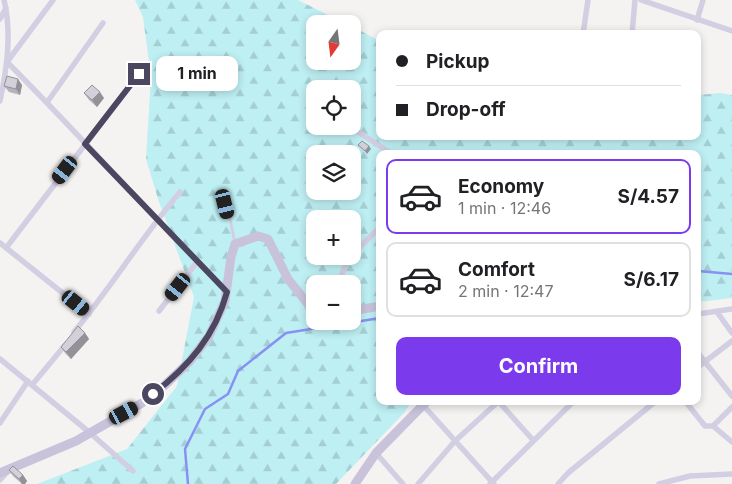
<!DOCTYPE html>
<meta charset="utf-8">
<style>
body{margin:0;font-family:Inter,sans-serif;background:#f2f2f2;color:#202124;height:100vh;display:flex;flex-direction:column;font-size:19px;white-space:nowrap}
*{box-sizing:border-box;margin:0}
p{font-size:16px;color:#757577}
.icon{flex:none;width:28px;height:28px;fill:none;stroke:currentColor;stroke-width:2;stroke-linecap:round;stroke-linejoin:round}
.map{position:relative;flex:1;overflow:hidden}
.panel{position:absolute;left:376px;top:150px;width:325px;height:255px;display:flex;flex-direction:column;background:#fff;border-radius:10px;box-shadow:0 2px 8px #0003}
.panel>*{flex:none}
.hud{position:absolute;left:376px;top:30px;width:325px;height:110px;border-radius:10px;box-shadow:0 2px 8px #0003;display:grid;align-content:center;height:110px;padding:0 20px;background:#fff}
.needle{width:32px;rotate:194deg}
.tools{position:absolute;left:306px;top:15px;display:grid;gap:10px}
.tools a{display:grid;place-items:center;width:55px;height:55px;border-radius:10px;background:#fff;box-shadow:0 2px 8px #0003;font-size:25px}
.end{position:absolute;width:22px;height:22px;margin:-11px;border:6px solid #4c4761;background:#fff;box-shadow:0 0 0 2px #fff}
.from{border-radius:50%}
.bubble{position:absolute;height:35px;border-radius:10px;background:#fff;box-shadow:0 2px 8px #0003;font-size:16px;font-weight:700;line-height:35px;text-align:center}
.car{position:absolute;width:15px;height:30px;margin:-15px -8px;border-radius:6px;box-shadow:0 0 4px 1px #0007;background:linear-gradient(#222 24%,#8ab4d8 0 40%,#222 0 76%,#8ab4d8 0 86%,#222 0)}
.hud b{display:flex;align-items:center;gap:18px;height:48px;font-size:19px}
.hud b+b{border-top:1px solid #e0e0e0}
.hud i{width:12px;height:12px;background:#202124}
ul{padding:9px 0 0;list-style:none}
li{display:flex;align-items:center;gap:15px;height:75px;margin:0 10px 8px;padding:0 10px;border:2px solid #e0e0e0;border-radius:10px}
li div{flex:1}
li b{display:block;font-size:19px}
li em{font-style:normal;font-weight:700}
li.current{border-color:#7c3aed}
li>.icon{width:45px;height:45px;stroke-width:1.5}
.action{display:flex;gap:10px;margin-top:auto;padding:10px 20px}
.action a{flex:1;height:58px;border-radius:10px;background:#7c3aed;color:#fff;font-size:20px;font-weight:700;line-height:58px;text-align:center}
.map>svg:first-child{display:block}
</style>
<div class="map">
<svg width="732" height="484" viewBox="0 0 732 484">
<defs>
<pattern id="forest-firs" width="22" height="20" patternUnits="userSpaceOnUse" patternTransform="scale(1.25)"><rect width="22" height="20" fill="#beeff3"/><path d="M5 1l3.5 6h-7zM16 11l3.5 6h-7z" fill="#a5ced3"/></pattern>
</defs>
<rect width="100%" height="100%" fill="#f4f3f1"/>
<path fill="url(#forest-firs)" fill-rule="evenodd" d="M 135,0 L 298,0 L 346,24 L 315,24 L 315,61 L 352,61 L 353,27 L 380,41 L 380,136 L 698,136 L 698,95 L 720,93 L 732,95 L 732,298 L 698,302 L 698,154 L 380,154 L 380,401 L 412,401 L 404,413 L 336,484 L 37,484 L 127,449 L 177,386 L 194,297 L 159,202 L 146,159 L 151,77 L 143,17 ZM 315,89 L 352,89 L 352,126 L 315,126 ZM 315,154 L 352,154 L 352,191 L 315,191 ZM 315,219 L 352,219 L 352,256 L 315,256 ZM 315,284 L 352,284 L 352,321 L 315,321 Z"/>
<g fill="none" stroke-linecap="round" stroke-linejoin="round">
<path stroke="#8891f3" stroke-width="2.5" d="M 698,271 L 732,274
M 188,484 L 185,449 L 205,409 L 228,394 L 238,371 L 286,333 L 380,318"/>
<path stroke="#d2cfe2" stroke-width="3" d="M 226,200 L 235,243"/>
<path stroke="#d2cfe2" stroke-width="5.5" d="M 53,0 L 7,62 C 82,137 152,217 227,291
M 641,0 L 732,31
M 0,19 L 6,8
M 697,20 L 703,0
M 583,34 L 588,0
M 632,34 L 635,0
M 0,101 C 7,68 12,33 4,0
M 48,101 L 103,23
M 313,111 L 315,112
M 349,126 L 392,154
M 0,243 L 89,314
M 6,248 L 139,74
M 352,255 L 380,227
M 339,284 L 344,268 L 351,256
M 159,311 L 197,262
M 717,312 L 732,333
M 698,314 L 732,309
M 74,332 C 111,287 142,237 180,192
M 698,353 L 732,396
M 0,359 L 89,432 L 133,471
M 698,367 L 732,341
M 32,385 L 66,344
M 685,401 L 705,426 L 713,426 L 732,442
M 499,402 L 533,440
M 423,405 L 494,484
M 0,423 L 28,381
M 713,426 L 732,407
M 376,453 L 403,484
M 0,480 L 7,472
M 418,484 L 455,441 L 499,401
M 490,484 L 574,401
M 558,484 L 568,473 L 656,401
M 659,484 L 690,476 L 732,474"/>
<path stroke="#c8c3db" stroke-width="9" d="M 352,311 L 380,306
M 0,473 L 76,441 L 142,403 L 164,386 L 190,361 L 209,336 L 225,301 L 231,257 L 235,244 L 258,236 L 268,239 L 288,279 L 315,313
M 355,484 L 376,453 L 427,401"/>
</g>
<path fill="#b6b3bb" d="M 22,85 L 20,95 L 9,92 L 4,86 Z
M 84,93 L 104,98 L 97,107 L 89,100 Z
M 85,333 L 89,339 L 71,359 L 65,353 L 61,347 Z
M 9,470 L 23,475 L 27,481 L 25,484 L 22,484 L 13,476 Z"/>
<path fill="#949299" d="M 18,79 L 22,85 L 20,95 L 16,89 Z
M 100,92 L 104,98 L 97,107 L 92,100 Z
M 369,146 L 371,149 L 367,154 L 365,151 Z
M 85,333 L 89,339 L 71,359 L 66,352 Z
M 23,475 L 27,481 L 25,484 L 22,484 L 19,479 Z"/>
<path fill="#d4d0da" stroke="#949299" d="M 7,76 L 18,79 L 16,89 L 4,86 Z
M 92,85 L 100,92 L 92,100 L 84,93 Z
M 362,141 L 369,146 L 365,151 L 358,145 Z
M 78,326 L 85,333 L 66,352 L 61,347 Z
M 13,466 L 23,475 L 19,479 L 9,470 Z"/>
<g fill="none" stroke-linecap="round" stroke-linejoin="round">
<path stroke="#4c4761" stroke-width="6" d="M 139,74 L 85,144 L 227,292 C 215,336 189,366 153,394"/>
</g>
</svg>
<div class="tools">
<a><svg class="needle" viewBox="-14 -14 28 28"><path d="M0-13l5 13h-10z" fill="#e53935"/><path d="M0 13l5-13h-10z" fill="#757577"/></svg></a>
<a><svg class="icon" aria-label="locate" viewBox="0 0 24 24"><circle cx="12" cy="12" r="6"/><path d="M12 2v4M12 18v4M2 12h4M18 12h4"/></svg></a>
<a><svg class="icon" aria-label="layers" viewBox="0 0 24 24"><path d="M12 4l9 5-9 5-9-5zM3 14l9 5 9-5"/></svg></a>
<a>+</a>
<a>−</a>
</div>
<i class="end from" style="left:153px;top:394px"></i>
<i class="end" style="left:139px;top:74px"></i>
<div class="bubble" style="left:156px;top:56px;width:82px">1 min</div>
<i class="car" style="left:65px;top:170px;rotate:217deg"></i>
<i class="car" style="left:225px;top:204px;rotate:166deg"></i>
<i class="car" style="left:178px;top:287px;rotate:218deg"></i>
<i class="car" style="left:76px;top:303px;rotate:129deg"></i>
<i class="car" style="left:124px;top:413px;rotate:62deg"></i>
<div class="hud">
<b><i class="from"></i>Pickup</b>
<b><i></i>Drop-off</b>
</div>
<section class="panel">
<ul>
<li class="current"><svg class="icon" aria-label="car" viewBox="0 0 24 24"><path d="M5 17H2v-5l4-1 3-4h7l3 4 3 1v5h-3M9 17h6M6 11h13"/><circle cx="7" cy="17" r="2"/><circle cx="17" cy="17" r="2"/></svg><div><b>Economy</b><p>1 min · 12:46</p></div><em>S/4.57</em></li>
<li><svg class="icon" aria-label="car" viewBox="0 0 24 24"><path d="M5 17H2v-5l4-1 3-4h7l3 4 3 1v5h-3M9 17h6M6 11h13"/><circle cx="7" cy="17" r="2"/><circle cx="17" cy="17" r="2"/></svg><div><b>Comfort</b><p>2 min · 12:47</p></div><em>S/6.17</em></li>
</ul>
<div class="action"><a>Confirm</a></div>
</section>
</div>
